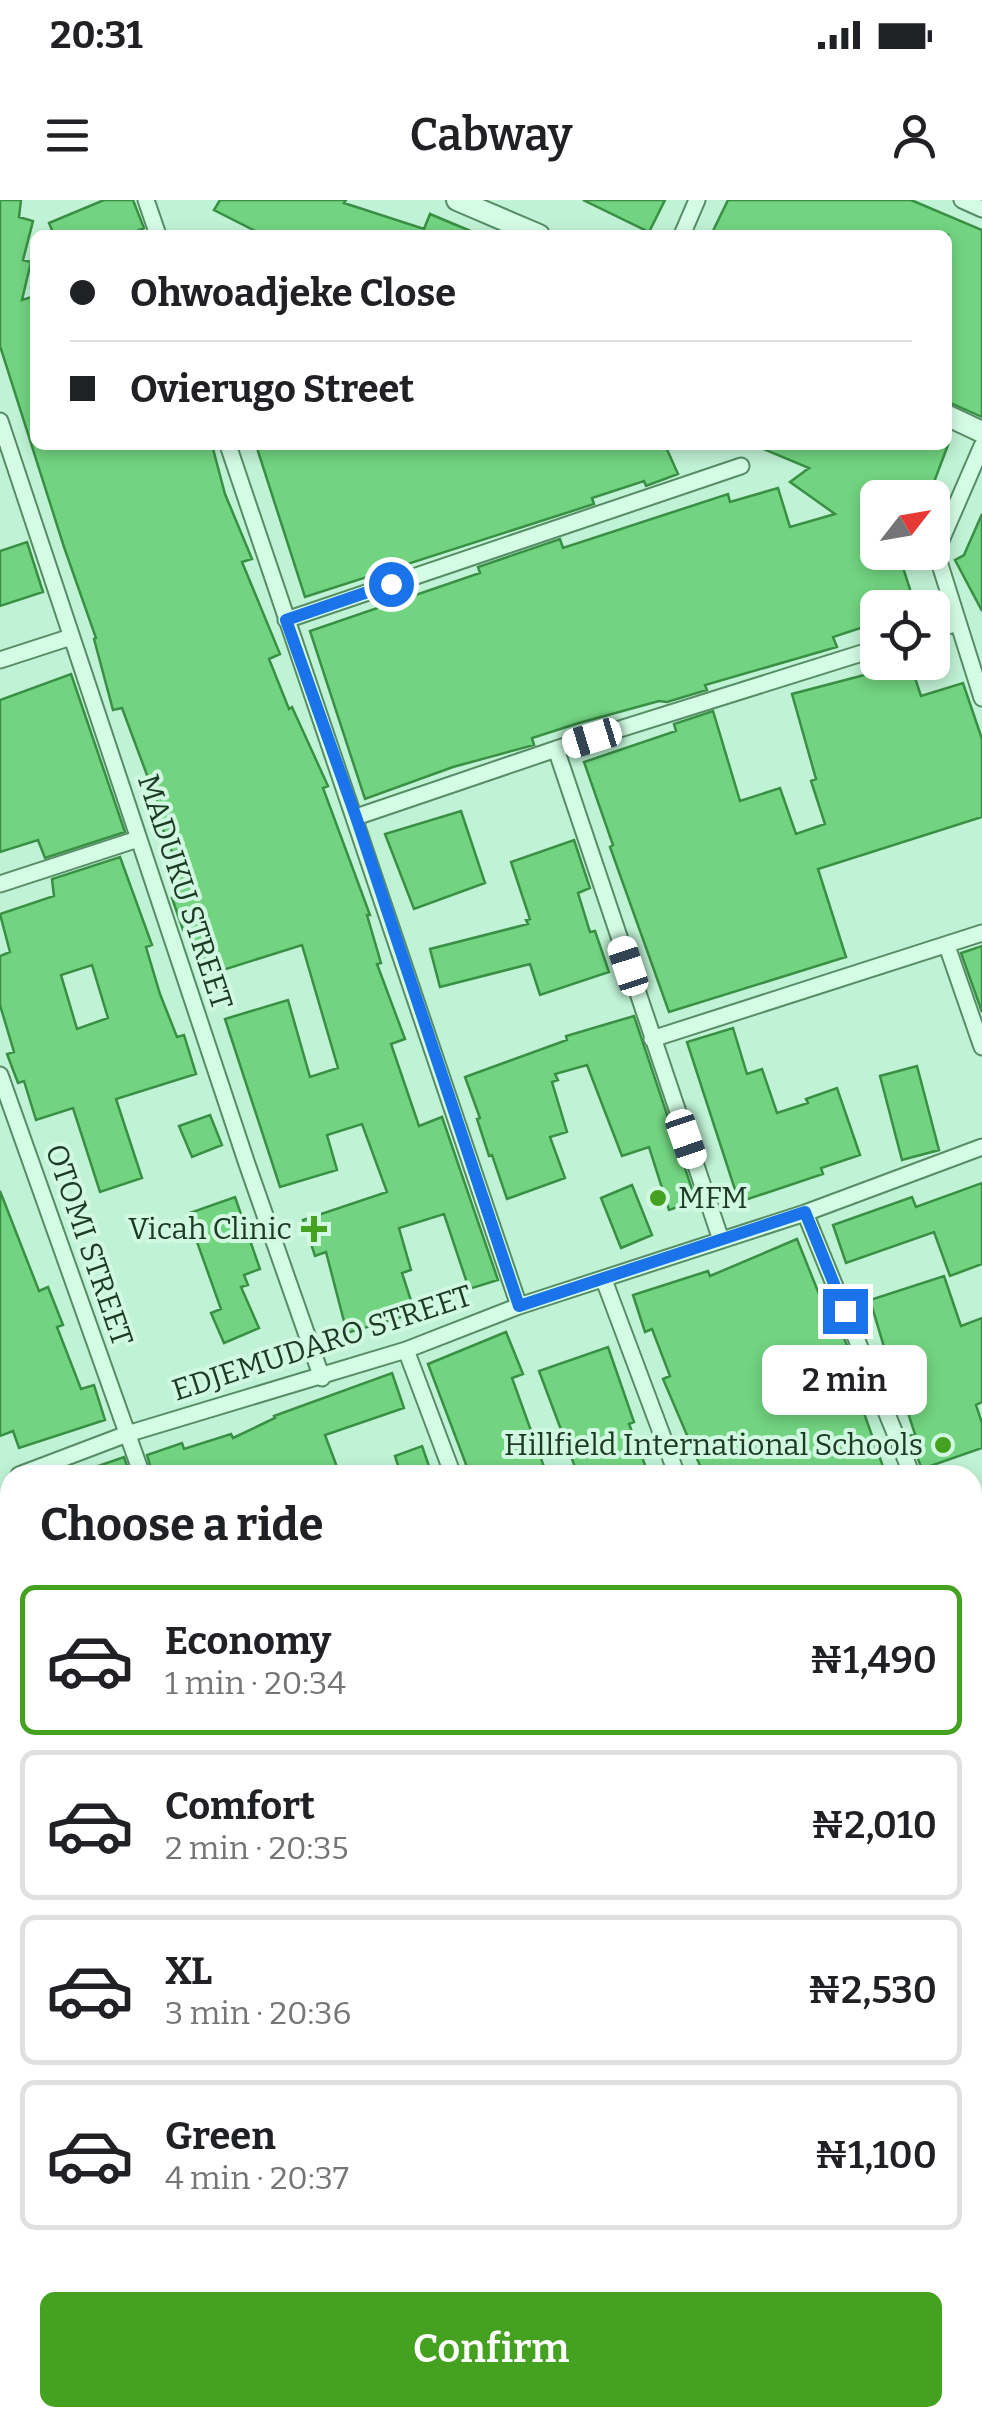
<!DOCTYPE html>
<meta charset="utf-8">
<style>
body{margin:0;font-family:Bitter,serif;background:#f2f2f2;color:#202124;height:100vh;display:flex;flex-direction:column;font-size:38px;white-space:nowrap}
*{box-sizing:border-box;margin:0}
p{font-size:32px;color:#757577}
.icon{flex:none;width:55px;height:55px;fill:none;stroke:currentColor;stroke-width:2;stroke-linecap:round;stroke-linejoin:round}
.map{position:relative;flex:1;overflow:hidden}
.sheet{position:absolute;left:0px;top:1265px;width:982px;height:962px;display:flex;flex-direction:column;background:#fff;border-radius:30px 30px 0 0;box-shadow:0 5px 15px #0003}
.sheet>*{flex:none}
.hud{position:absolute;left:30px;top:30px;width:922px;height:220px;border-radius:15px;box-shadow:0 5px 15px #0003;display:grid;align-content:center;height:220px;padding:0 40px;background:#fff}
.needle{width:65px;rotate:59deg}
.fabs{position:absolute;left:860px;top:280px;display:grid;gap:20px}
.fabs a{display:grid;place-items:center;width:90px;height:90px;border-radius:15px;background:#fff;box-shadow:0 5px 15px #0003;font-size:50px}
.end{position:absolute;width:45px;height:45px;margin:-22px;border:12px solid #1a73e8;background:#fff;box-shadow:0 0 0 5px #fff}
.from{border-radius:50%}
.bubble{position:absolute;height:70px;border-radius:15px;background:#fff;box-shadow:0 5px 15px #0003;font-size:32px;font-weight:600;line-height:70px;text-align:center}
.car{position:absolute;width:30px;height:60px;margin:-30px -15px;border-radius:12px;box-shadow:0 0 8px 2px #0007;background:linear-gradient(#fff 24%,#345 0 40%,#fff 0 76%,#345 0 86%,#fff 0)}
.hud b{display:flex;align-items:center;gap:35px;height:95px;font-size:38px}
.hud b+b{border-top:2px solid #e0e0e0}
.hud i{width:25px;height:25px;background:#202124}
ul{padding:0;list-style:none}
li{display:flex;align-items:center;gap:30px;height:150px;margin:0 20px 15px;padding:0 20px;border:5px solid #e0e0e0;border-radius:15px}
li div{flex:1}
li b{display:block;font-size:38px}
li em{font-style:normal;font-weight:600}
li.on{border-color:#45a220}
li>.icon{width:90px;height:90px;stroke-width:1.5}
h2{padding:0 40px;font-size:45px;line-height:120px}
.cta{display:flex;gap:20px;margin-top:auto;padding:20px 40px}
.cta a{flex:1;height:115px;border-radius:15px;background:#45a220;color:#fff;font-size:40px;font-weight:600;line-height:115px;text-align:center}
.status{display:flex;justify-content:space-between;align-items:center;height:70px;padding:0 50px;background:#fff;direction:ltr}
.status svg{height:28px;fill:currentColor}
header{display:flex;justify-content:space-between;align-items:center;height:130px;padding:0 40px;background:#fff;font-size:45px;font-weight:600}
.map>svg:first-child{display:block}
</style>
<div class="status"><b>20:31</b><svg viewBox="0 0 49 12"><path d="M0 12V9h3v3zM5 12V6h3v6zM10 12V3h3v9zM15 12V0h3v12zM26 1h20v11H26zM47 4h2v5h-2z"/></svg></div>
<header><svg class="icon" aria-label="menu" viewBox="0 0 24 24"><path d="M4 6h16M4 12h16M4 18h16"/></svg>Cabway<svg class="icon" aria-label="person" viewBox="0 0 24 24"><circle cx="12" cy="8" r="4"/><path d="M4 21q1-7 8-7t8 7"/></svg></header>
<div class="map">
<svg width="982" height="2226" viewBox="0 0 982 2226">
<rect width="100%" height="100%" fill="#c0f2d5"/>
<path fill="#72d480" stroke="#398f44" stroke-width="2.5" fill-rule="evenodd" d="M 0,0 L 21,0 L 19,17 L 33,21 L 23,60 L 31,62 L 22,100 L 35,96 L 35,245 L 212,245 L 225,294 L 252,359 L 242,362 L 280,454 L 269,459 L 289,509 L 292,507 L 328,586 L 323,588 L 370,715 L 367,715 L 381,763 L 377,764 L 405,839 L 391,844 L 419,926 L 442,917 L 498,1080 L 469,1089 L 444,1014 L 399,1028 L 411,1070 L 402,1073 L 415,1113 L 347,1133 L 326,1052 L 315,1056 L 303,1020 L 387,992 L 362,924 L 327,935 L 337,970 L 280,987 L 225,819 L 288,800 L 310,877 L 338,868 L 302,745 L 204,776 L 189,728 L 183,730 L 172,698 L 181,696 L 164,657 L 173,654 L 156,612 L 160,610 L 122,508 L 113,510 L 94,439 L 96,438 L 64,347 L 0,146 Z
M 104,0 L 133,0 L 144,28 L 128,35 L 54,35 L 49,23 Z
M 220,0 L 346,0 L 344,3 L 424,29 L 430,14 L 480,35 L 263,35 L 214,10 Z
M 583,0 L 665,0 L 649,32 Z
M 728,0 L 911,0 L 982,30 L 982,217 L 948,202 L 948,35 L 711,35 Z
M 256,245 L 665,245 L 678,274 L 646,286 L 644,281 L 592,298 L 594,304 L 305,397 Z
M 754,245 L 948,245 L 928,298 L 878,298 L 878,352 L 898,352 L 916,408 L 870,408 L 876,423 L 833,437 L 837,447 L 705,485 L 707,490 L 667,502 L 659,501 L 579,523 L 532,538 L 534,545 L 453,567 L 365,599 L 310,431 L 480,373 L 478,367 L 560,339 L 563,348 L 728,294 L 730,302 L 778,288 L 790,327 L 835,314 L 790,282 L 809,268 Z
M 982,314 L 982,411 L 955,360 L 964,355 Z
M 27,342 L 43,392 L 0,406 L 0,351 Z
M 910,463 L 921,496 L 963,483 L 982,539 L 982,617 L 818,669 L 846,757 L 669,812 L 610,647 L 613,645 L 584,562 L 676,531 L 674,524 L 713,511 L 740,601 L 780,588 L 796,634 L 825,624 L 811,581 L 816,579 L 792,494 Z
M 71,474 L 125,632 L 45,658 L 38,640 L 0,652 L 0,500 Z
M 461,611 L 485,683 L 414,709 L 385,634 Z
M 574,640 L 590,688 L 578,693 L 590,732 L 595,731 L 609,772 L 540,795 L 530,764 L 440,787 L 430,749 L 528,724 L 526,720 L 530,719 L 511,662 Z
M 120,657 L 152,745 L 146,747 L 160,794 L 177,837 L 184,835 L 196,874 L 116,899 L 142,978 L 100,992 L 73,908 L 36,920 L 24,881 L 18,883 L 7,854 L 14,852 L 0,805 L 0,756 L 10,752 L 0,714 L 54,696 L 52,679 ZM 92,765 L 108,818 L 77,829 L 61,775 Z
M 982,746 L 982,812 L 961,753 Z
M 634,816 L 696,1001 L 669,1010 L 649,947 L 622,956 L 587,865 L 555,874 L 558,880 L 552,882 L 567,932 L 550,937 L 565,978 L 507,999 L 492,955 L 489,956 L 477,919 L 480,918 L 465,877 L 567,840 L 566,836 Z
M 733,828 L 747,874 L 762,869 L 777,913 L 808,903 L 806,899 L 837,888 L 860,955 L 821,968 L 823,974 L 739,1002 L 687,842 Z
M 917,866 L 939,950 L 902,960 L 880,876 Z
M 210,915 L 222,945 L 192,957 L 179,926 Z
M 982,983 L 982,1064 L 950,1076 L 934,1032 L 846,1063 L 833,1025 L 912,997 L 916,1007 Z
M 632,985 L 652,1035 L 621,1048 L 601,998 Z
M 0,991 L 39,1091 L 48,1087 L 63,1125 L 57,1127 L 81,1189 L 94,1185 L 105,1220 L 19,1248 L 13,1231 L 0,1236 Z
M 235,997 L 260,1069 L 244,1075 L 248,1085 L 241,1087 L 259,1128 L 224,1143 L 211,1113 L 221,1109 L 187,1014 Z
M 797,1039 L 829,1119 L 835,1116 L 851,1155 L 848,1155 L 862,1198 L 859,1199 L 886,1275 L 704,1275 L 663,1179 L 670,1176 L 652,1129 L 645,1132 L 633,1095 L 708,1071 L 710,1076 Z
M 944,1076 L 961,1126 L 982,1118 L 982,1202 L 976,1205 L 982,1223 L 982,1248 L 922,1269 L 909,1236 L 915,1234 L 899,1186 L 896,1187 L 870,1100 Z
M 506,1132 L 523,1174 L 512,1178 L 547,1275 L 470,1275 L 428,1164 Z
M 608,1147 L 634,1222 L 629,1224 L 649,1275 L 578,1275 L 539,1171 Z
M 392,1173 L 404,1208 L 325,1235 L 340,1275 L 153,1275 L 147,1255 L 182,1243 L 184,1249 L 231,1234 L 233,1238 L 275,1218 L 274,1216 Z
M 422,1246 L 430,1269 L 401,1275 L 395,1256 Z
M 124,1257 L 130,1275 L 78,1275 L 78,1273 Z"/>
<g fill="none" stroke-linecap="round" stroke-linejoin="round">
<defs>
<path id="minor" d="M 146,0 L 158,35
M 962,0 L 982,9
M 682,35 L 697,0
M 0,221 L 247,964 L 322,1178
M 228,245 L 519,1106
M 982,246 L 936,352 L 982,498
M 286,420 L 741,266
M 932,431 L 957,423
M 0,460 L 71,437
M 556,549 L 721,1040
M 356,617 L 556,549 L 878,448
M 0,684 L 138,639
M 947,746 L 982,847
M 652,839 L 982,733
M 0,875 L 142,1275
M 805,1013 L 912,1275
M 604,1080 L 677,1275
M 406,1150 L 453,1275
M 19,1275 L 127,1234 L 406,1150 L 519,1106 L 805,1013 L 982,947
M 972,1312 L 982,1309
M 972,1451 L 982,1480
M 972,1823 L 982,1820
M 0,1936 L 10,1932
M 972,2049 L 982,2046
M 0,2165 L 10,2193
M 19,2218 L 22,2226
M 714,2218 L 717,2226
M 931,2218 L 934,2226
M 490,2226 L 513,2218"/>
<path id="tertiary" d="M 457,0 L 539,35
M 948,216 L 982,232"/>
<path id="secondary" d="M 0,1486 L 10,1512
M 0,1579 L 10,1604
M 240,2218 L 243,2226
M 265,2218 L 268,2226"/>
</defs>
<use href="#minor" stroke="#568d64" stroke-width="19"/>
<use href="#tertiary" stroke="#568d64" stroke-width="24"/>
<use href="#secondary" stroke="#396f45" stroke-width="26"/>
<use href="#minor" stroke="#d4fce5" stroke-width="15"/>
<use href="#tertiary" stroke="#d4fce5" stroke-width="20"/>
<use href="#secondary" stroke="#d4fce5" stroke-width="22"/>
</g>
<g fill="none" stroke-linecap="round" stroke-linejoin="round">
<path stroke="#1a73e8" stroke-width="12" d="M 391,384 L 286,420 L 356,617 L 519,1106 L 805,1012 L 845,1111"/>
</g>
<g fill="#45a220" stroke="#d1f9e2" stroke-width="4">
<circle cx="658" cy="998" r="10"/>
<path d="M309 1014h10v10h10v10h-10v10h-10v-10h-10v-10h10z"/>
<circle cx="943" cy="1245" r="10"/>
</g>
<g text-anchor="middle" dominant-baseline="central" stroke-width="8" stroke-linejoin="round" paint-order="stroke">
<g font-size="30" fill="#1c3b22" stroke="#d1f9e2">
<text transform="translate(185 692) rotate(72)">MADUKU STREET</text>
<text transform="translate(89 1045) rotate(71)">OTOMI STREET</text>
<text transform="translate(322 1143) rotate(-18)">EDJEMUDARO STREET</text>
</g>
<g font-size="30" fill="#1c3b22" stroke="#d1f9e2" text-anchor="end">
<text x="678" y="998" text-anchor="start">MFM</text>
<text x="292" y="1029">Vicah Clinic</text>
<text x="923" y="1245">Hillfield International Schools</text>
</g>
</g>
</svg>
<div class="fabs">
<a><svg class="needle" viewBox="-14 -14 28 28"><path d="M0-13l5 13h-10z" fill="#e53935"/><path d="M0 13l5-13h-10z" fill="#757577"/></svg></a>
<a><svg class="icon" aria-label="locate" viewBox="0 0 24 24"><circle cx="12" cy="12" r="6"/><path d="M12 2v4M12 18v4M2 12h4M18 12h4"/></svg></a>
</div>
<i class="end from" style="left:391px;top:384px"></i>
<i class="end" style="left:845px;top:1111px"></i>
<div class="bubble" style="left:762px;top:1145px;width:165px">2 min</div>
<i class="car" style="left:592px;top:538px;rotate:253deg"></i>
<i class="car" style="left:628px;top:766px;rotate:342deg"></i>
<i class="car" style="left:686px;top:939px;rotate:161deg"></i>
<div class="hud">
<b><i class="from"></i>Ohwoadjeke Close</b>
<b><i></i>Ovierugo Street</b>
</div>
<section class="sheet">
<h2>Choose a ride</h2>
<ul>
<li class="on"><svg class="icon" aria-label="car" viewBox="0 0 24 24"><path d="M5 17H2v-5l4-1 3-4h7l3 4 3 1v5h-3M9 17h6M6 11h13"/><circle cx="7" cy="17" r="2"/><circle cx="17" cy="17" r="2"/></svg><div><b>Economy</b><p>1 min · 20:34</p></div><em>₦1,490</em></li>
<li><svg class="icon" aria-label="car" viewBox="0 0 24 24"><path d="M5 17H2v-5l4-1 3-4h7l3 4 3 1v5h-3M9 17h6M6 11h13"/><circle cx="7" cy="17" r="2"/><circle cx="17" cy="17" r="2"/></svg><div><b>Comfort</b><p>2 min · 20:35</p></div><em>₦2,010</em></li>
<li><svg class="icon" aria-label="car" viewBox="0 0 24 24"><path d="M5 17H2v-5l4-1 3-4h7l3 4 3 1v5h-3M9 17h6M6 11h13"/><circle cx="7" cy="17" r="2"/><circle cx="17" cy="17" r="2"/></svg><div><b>XL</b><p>3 min · 20:36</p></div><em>₦2,530</em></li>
<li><svg class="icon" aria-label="car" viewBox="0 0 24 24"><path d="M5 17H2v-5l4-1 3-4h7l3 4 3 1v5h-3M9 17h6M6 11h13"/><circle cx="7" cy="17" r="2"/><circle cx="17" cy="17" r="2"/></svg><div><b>Green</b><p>4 min · 20:37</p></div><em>₦1,100</em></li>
</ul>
<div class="cta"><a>Confirm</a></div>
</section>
</div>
